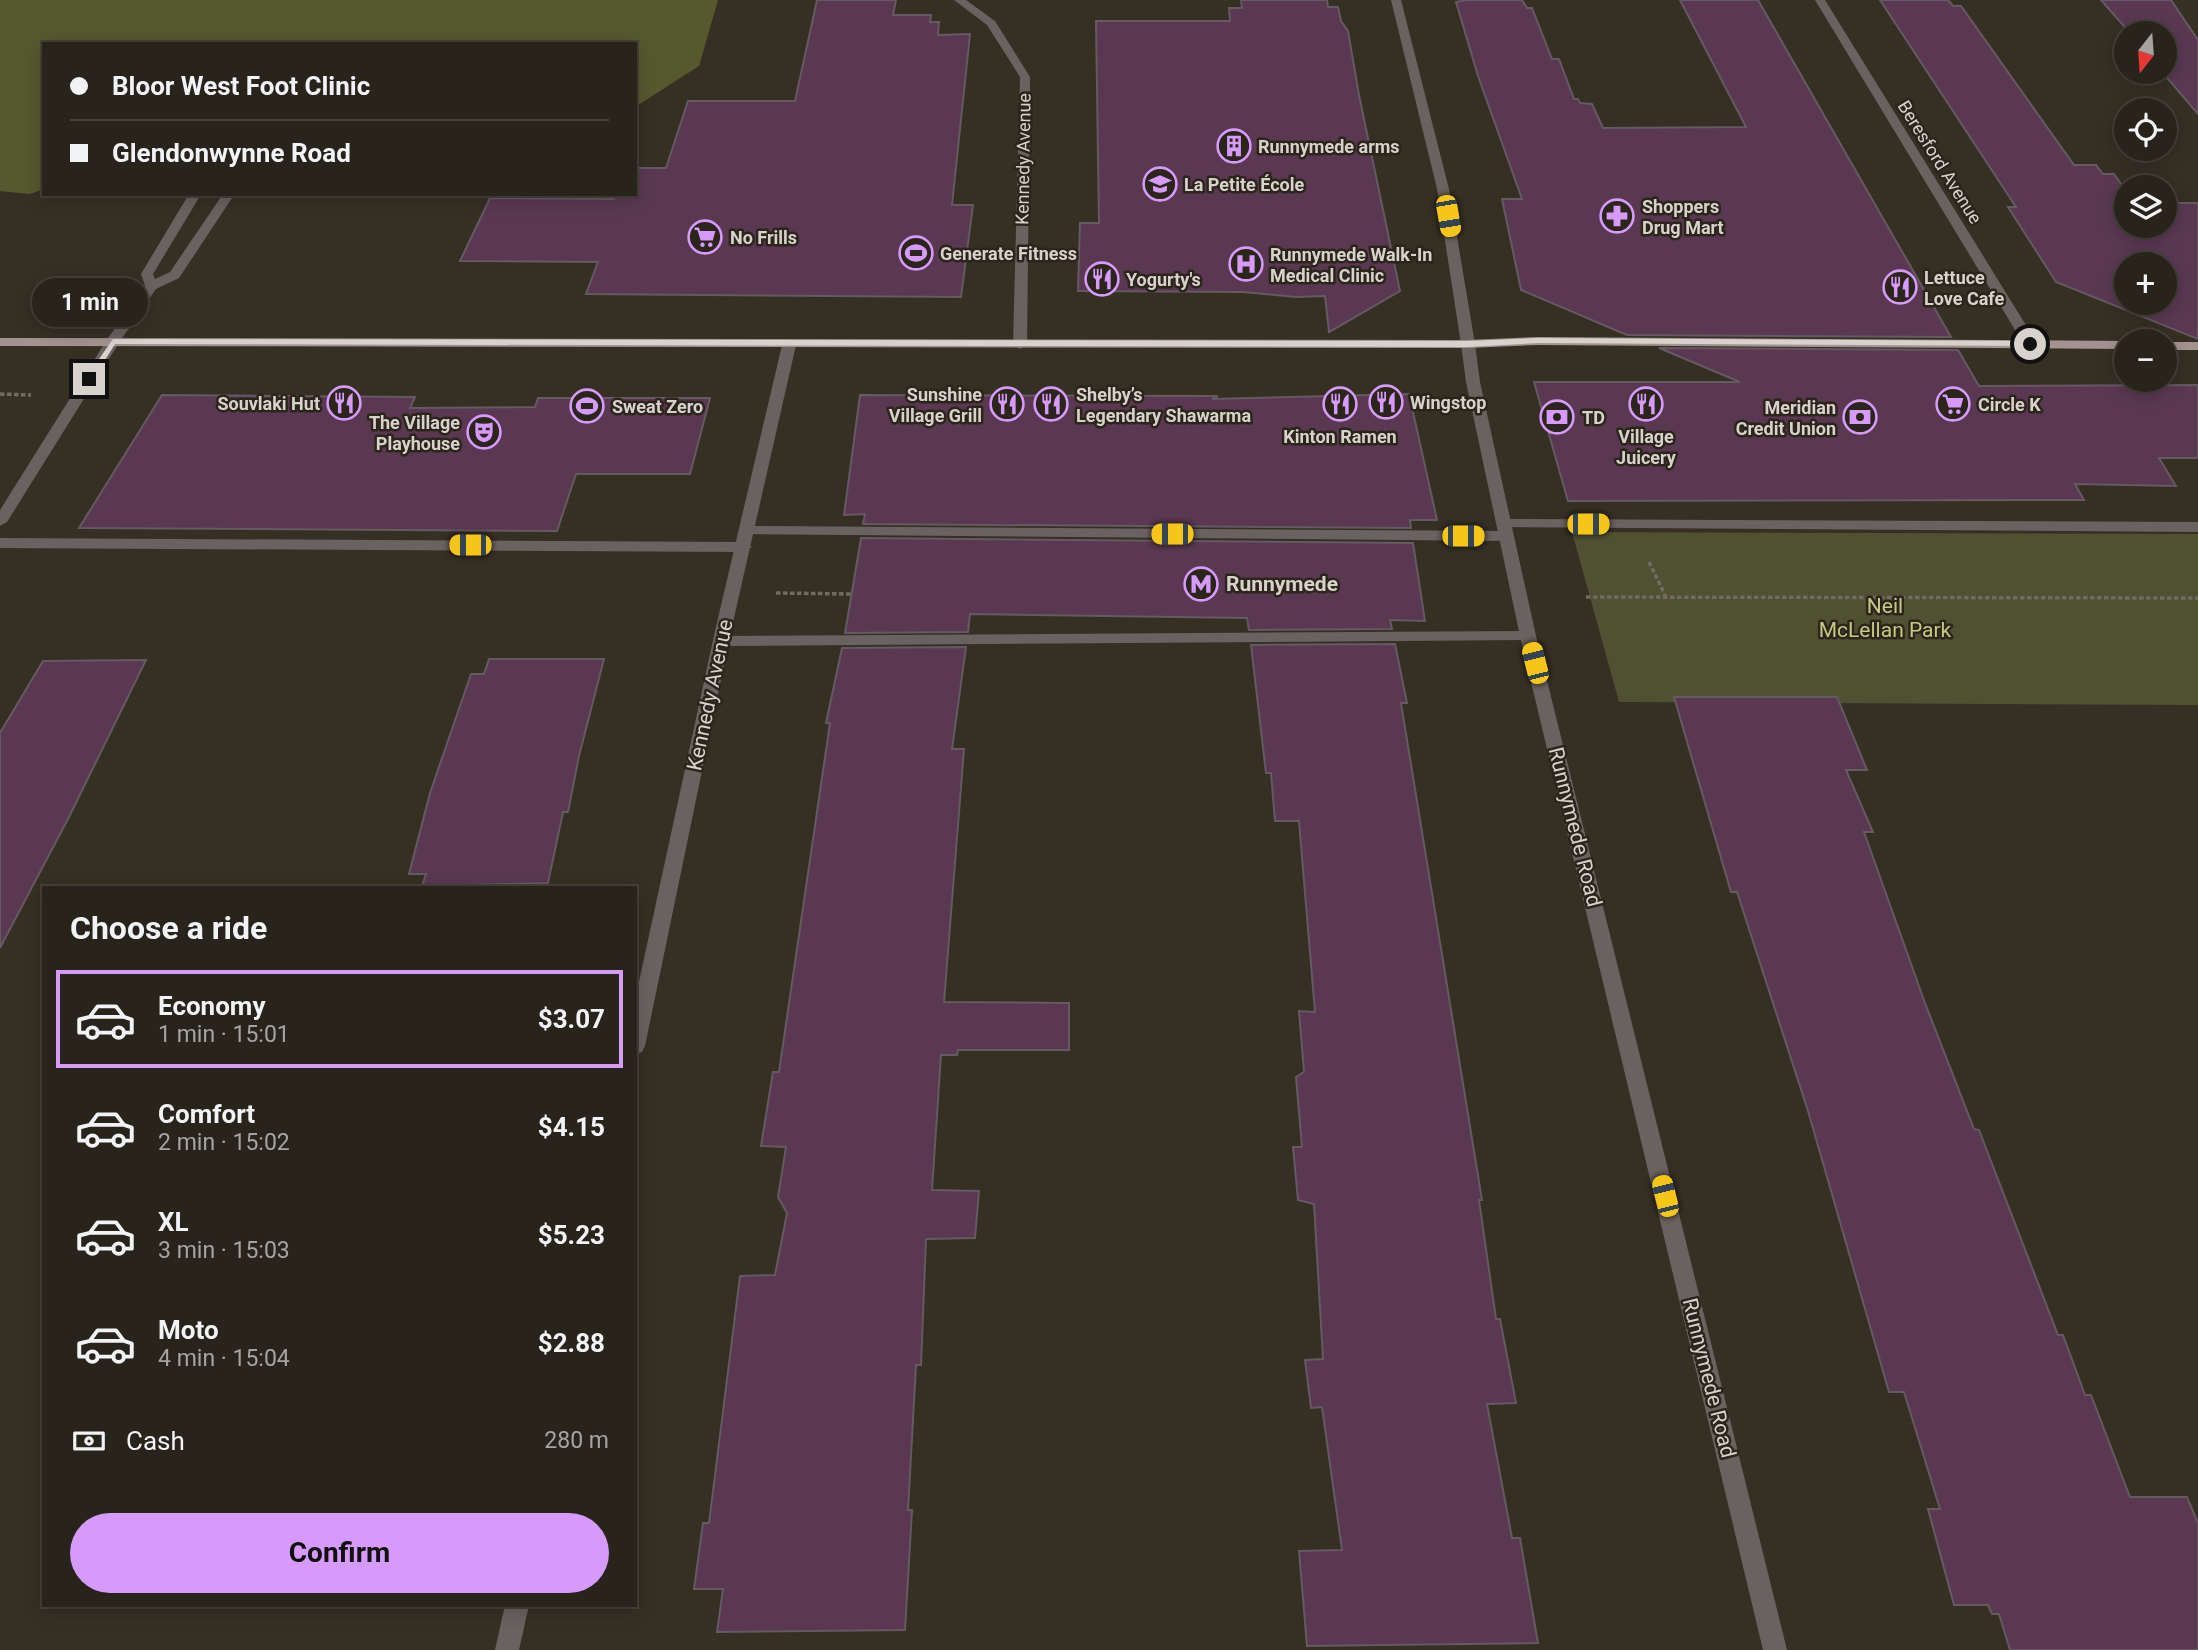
<!DOCTYPE html>
<meta charset="utf-8">
<style>
body{margin:0;font-family:Roboto,sans-serif;background:#302b24;color:#f1f3f6;height:100vh;display:flex;flex-direction:column;font-size:26px;white-space:nowrap}
*{box-sizing:border-box;margin:0}
p{font-size:23px;color:#a5a4a3}
.icon{flex:none;width:38px;height:38px;fill:none;stroke:currentColor;stroke-width:2;stroke-linecap:round;stroke-linejoin:round}
.map{position:relative;flex:1;overflow:hidden}
.details{position:absolute;left:42px;top:886px;width:595px;height:721px;display:flex;flex-direction:column;background:#28231b;border-radius:0px;box-shadow:0 4px 18px #0003,0 0 0 2px #44403a}
.details>*{flex:none}
.top-card{position:absolute;left:42px;top:42px;width:595px;height:154px;border-radius:0px;box-shadow:0 4px 18px #0003,0 0 0 2px #44403a;display:grid;align-content:center;height:154px;padding:0 28px;background:#28231b}
.needle{width:46px;rotate:197deg}
.buttons{position:absolute;left:2114px;top:21px;display:grid;gap:14px}
.buttons a{display:grid;place-items:center;width:63px;height:63px;border-radius:50%;background:#28231b;box-shadow:0 4px 18px #0003,0 0 0 2px #44403a;font-size:35px}
.end{position:absolute;width:32px;height:32px;margin:-16px;border:9px solid #d7d3cc;background:#111;box-shadow:0 0 0 4px #111}
.from{border-radius:50%}
.bubble{position:absolute;height:49px;border-radius:24px;background:#28231b;box-shadow:0 4px 18px #0003,0 0 0 2px #44403a;font-size:23px;font-weight:700;line-height:49px;text-align:center}
.car{position:absolute;width:21px;height:42px;margin:-21px -10px;border-radius:9px;box-shadow:0 0 5px 2px #0007;background:linear-gradient(#f5c518 24%,#345 0 40%,#f5c518 0 76%,#345 0 86%,#f5c518 0)}
.top-card b{display:flex;align-items:center;gap:24px;height:66px;font-size:26px}
.top-card b+b{border-top:2px solid #44403a}
.top-card i{width:18px;height:18px;background:#f1f3f6}
ul{padding:0;list-style:none}
li{display:flex;align-items:center;gap:21px;height:98px;margin:0 14px 10px;padding:0 14px;border:4px solid transparent;border-radius:0px}
li div{flex:1}
li b{display:block;font-size:26px}
li em{font-style:normal;font-weight:700}
li.current{border-color:#d69bfa}
li>.icon{width:63px;height:63px;stroke-width:1.5}
h2{padding:0 28px;font-size:32px;line-height:84px}
.pay{display:flex;align-items:center;gap:18px;height:77px;padding:0 28px;font-size:26px}
.pay p{margin-inline-start:auto}
.action{display:flex;gap:14px;margin-top:auto;padding:14px 28px}
.action a{flex:1;height:80px;border-radius:42px;background:#d69bfa;color:#111;font-size:28px;font-weight:700;line-height:80px;text-align:center}
.map>svg:first-child{display:block}
</style>
<div class="map">
<svg width="2198" height="1650" viewBox="0 0 2198 1650">
<rect width="100%" height="100%" fill="#362f24"/>
<path fill="#4f5132" d="M 1572,532 L 2198,534 L 2198,705 L 1619,702 Z"/>
<path fill="#56592e" d="M 0,0 L 718,0 L 699,66 L 635,107 L 635,44 L 44,44 L 44,189 L 30,194 L 0,191 Z"/>
<path fill="#5a3852" stroke="#655962" stroke-width="2" fill-rule="evenodd" d="M 817,0 L 896,0 L 893,15 L 931,15 L 930,22 L 939,22 L 938,35 L 970,34 L 952,205 L 973,205 L 961,297 L 586,294 L 598,262 L 460,261 L 490,198 L 614,199 L 617,194 L 635,194 L 635,168 L 666,168 L 688,101 L 795,101 Z
M 1241,0 L 1327,0 L 1328,7 L 1338,7 L 1341,21 L 1348,31 L 1359,95 L 1400,291 L 1329,332 L 1325,296 L 1296,297 L 1243,292 L 1078,291 L 1080,223 L 1099,223 L 1096,21 L 1230,21 L 1229,8 L 1242,8 Z
M 1466,0 L 1522,0 L 1527,8 L 1532,8 L 1552,59 L 1559,59 L 1574,99 L 1578,99 L 1580,103 L 1592,104 L 1603,128 L 1746,127 L 1680,0 L 1758,0 L 1951,337 L 1627,335 L 1521,290 L 1502,199 L 1522,199 L 1478,76 L 1456,2 Z
M 1880,0 L 1948,0 L 1953,6 L 1961,6 L 2074,165 L 2096,165 L 2103,174 L 2114,174 L 2126,191 L 2126,226 L 2165,226 L 2165,203 L 2198,203 L 2198,339 L 2056,282 L 2008,207 L 2016,207 ZM 2126,264 L 2165,264 L 2165,303 L 2126,303 Z
M 2101,0 L 2171,0 L 2198,40 L 2198,114 L 2162,72 L 2165,33 L 2130,33 Z
M 1659,348 L 1958,350 L 1979,386 L 2198,385 L 2198,458 L 2159,458 L 2176,486 L 2075,484 L 2084,500 L 1568,501 L 1534,382 L 1740,382 Z
M 1409,394 L 1437,520 L 1410,520 L 1411,528 L 863,524 L 865,514 L 844,515 L 860,395 L 1218,396 L 1212,399 Z
M 162,395 L 415,397 L 410,408 L 535,407 L 538,398 L 710,398 L 690,474 L 576,474 L 557,531 L 79,528 Z
M 861,538 L 1413,543 L 1425,621 L 1390,620 L 1392,629 L 1249,630 L 1247,618 L 970,614 L 968,632 L 845,633 Z
M 1395,644 L 1407,703 L 1401,703 L 1482,1200 L 1479,1200 L 1496,1319 L 1500,1319 L 1516,1403 L 1487,1404 L 1512,1538 L 1520,1538 L 1538,1643 L 1307,1646 L 1299,1551 L 1342,1550 L 1322,1407 L 1311,1408 L 1305,1360 L 1323,1359 L 1314,1204 L 1298,1200 L 1293,1147 L 1302,1147 L 1296,1077 L 1304,1072 L 1299,1011 L 1315,1012 L 1299,821 L 1275,821 L 1271,773 L 1266,773 L 1251,645 Z
M 966,647 L 952,749 L 964,749 L 944,1002 L 1069,1003 L 1069,1050 L 958,1050 L 957,1055 L 941,1055 L 932,1190 L 979,1191 L 975,1238 L 926,1239 L 921,1365 L 916,1365 L 908,1510 L 912,1510 L 905,1630 L 717,1632 L 723,1589 L 694,1589 L 703,1523 L 709,1523 L 740,1276 L 775,1275 L 787,1213 L 778,1197 L 786,1147 L 761,1146 L 773,1072 L 779,1072 L 830,723 L 826,723 L 842,648 Z
M 489,659 L 604,659 L 579,756 L 568,812 L 563,812 L 548,883 L 422,886 L 426,874 L 409,874 L 430,793 L 471,674 L 484,674 Z
M 146,660 L 69,817 L 0,948 L 0,733 L 43,661 Z
M 1674,697 L 1837,697 L 1867,770 L 1846,770 L 1873,832 L 1864,832 L 1925,1003 L 1974,1129 L 1979,1130 L 2058,1335 L 2063,1335 L 2085,1395 L 2091,1395 L 2130,1497 L 2187,1497 L 2198,1523 L 2198,1650 L 2010,1650 L 1999,1614 L 1992,1614 L 1988,1605 L 1954,1605 L 1928,1509 L 1940,1509 L 1904,1392 L 1889,1392 L 1808,1111 L 1737,892 L 1731,892 Z"/>
<g fill="none" stroke-linecap="round" stroke-linejoin="round">
<path stroke="#716b62" stroke-width="3.5" stroke-dasharray="4.5 2.5" stroke-linecap="butt" d="M 0,394 L 31,395
M 1649,562 L 1667,599
M 776,593 L 851,594
M 1586,597 L 2198,598"/>
<path fill="#6a6261" fill-rule="evenodd" d="M 189,194 L 200,196 L 153,274 L 155,279 L 170,272 L 223,194 L 234,195 L 179,278 L 156,289 L 118,344 L 108,344 L 106,341 L 145,286 L 141,274 Z
M 1505,519 L 2198,522 L 2198,532 L 1500,527 L 1500,521 Z
M 748,526 L 1507,531 L 1514,536 L 1507,541 L 743,534 L 743,528 Z
M 0,538 L 744,542 L 752,547 L 744,552 L 0,548 Z
M 1528,631 L 1534,632 L 1536,636 L 1534,640 L 721,646 L 713,641 L 721,636 Z"/>
<path fill="#6a6261" fill-rule="evenodd" d="M 954,0 L 966,0 L 995,21 L 1030,77 L 1027,345 L 1020,349 L 1013,345 L 1020,77 L 987,25 Z
M 1391,0 L 1401,0 L 1449,189 L 1475,344 L 1468,348 L 1461,344 L 1437,189 Z
M 1815,0 L 1825,0 L 2037,343 L 2035,346 L 2030,347 L 2023,343 Z
M 113,337 L 120,341 L 7,522 L 0,526 L 0,510 L 106,341 Z
M 789,341 L 796,345 L 731,631 L 645,1046 L 642,1052 L 635,1054 L 635,1000 L 715,631 L 782,345 Z
M 505,1605 L 529,1605 L 519,1650 L 495,1650 Z"/>
<path fill="#6a6261" fill-rule="evenodd" d="M 1468,340 L 1475,344 L 1480,382 L 1536,636 L 1787,1650 L 1763,1650 L 1520,636 L 1466,382 L 1461,344 Z"/>
<path fill="#a29390" fill-rule="evenodd" d="M 1538,337 L 2127,341 L 2126,349 L 1538,345 L 1468,348 L 0,346 L 0,338 L 1468,340 Z
M 2165,342 L 2198,342 L 2198,350 L 2165,350 Z"/>
</g>
<path fill="#d7d3cc" d="M 1538,338 L 2030,341 L 2034,344 L 2030,346 L 1538,343 L 1468,347 L 115,344 L 92,381 L 85,379 L 113,339 L 1468,341 Z"/>
<defs>
<symbol id="building-ring" viewBox="-11 -11 22 22"><circle r="9.5" fill="#2c251b" stroke="#d69bfa" stroke-width="1.5"/><path d="M-4-6H4V6H1V3H-1V6H-4ZM-2.5-4.3h1.7v1.8h-1.7ZM.8-4.3h1.7v1.8H.8ZM-2.5-1h1.7V.8h-1.7ZM.8-1h1.7V.8H.8Z" fill="#d69bfa"/></symbol>
<symbol id="school-ring" viewBox="-11 -11 22 22"><circle r="9.5" fill="#2c251b" stroke="#d69bfa" stroke-width="1.5"/><path d="M0-5L7-2L0 1L-7-2ZM-4 1L0 2.5L4 1V4Q0 6-4 4Z" fill="#d69bfa"/></symbol>
<symbol id="pharmacy-ring" viewBox="-11 -11 22 22"><circle r="9.5" fill="#2c251b" stroke="#d69bfa" stroke-width="1.5"/><path d="M-2-6h4v4h4v4h-4v4h-4v-4h-4v-4h4Z" fill="#d69bfa"/></symbol>
<symbol id="supermarket-ring" viewBox="-11 -11 22 22"><circle r="9.5" fill="#2c251b" stroke="#d69bfa" stroke-width="1.5"/><path d="M-6-5.5h2.5l.6 2H6L4.5 2H-2.5L-4.4-4H-6ZM-1.5 3.2a1.3 1.3 0 1 0 .1 0ZM3 3.2a1.3 1.3 0 1 0 .1 0Z" fill="#d69bfa"/></symbol>
<symbol id="stadium-ring" viewBox="-11 -11 22 22"><circle r="9.5" fill="#2c251b" stroke="#d69bfa" stroke-width="1.5"/><path d="M0-5a6.5 5 0 1 0 0 10a6.5 5 0 1 0 0-10ZM-3.5-1.8h7v3.6h-7Z" fill="#d69bfa"/></symbol>
<symbol id="hospital-ring" viewBox="-11 -11 22 22"><circle r="9.5" fill="#2c251b" stroke="#d69bfa" stroke-width="1.5"/><path d="M-5-5h3v3.5h4V-5h3V5h-3V1.5h-4V5h-3Z" fill="#d69bfa"/></symbol>
<symbol id="restaurant-ring" viewBox="-11 -11 22 22"><circle r="9.5" fill="#2c251b" stroke="#d69bfa" stroke-width="1.5"/><path d="M-5-6h1v4h1v-4h1v4h1v-4h1v5L-1.5 .5V6h-2V.5L-5-1ZM5-6V6H3V1.5H1.5Q1.5-4 5-6Z" fill="#d69bfa"/></symbol>
<symbol id="bank-ring" viewBox="-11 -11 22 22"><circle r="9.5" fill="#2c251b" stroke="#d69bfa" stroke-width="1.5"/><path d="M-6-4H6V4H-6ZM0-2.3a2.3 2.3 0 1 0 0 4.6a2.3 2.3 0 1 0 0-4.6Z" fill="#d69bfa"/></symbol>
<symbol id="theatre-ring" viewBox="-11 -11 22 22"><circle r="9.5" fill="#2c251b" stroke="#d69bfa" stroke-width="1.5"/><path d="M-5-5.5Q0-4 5-5.5V0Q5 5 0 6Q-5 5-5 0ZM-3.3-2.5H-1v1.5H-3.3ZM1-2.5H3.3v1.5H1ZM-2.8 1Q0 5.5 2.8 1Z" fill="#d69bfa"/></symbol>
<symbol id="metro-ring" viewBox="-11 -11 22 22"><circle r="9.5" fill="#2c251b" stroke="#d69bfa" stroke-width="1.5"/><path d="M-5.5 5V-5H-3L0 0L3-5H5.5V5H3V-.5L0 4L-3-.5V5Z" fill="#d69bfa"/></symbol>
</defs>
<g fill-rule="evenodd">
<use href="#building-ring" x="1215" y="127" width="38" height="38"/>
<use href="#school-ring" x="1141" y="165" width="38" height="38"/>
<use href="#pharmacy-ring" x="1598" y="197" width="38" height="38"/>
<use href="#supermarket-ring" x="686" y="218" width="38" height="38"/>
<use href="#stadium-ring" x="897" y="234" width="38" height="38"/>
<use href="#hospital-ring" x="1227" y="245" width="38" height="38"/>
<use href="#restaurant-ring" x="1083" y="260" width="38" height="38"/>
<use href="#restaurant-ring" x="1881" y="268" width="38" height="38"/>
<use href="#restaurant-ring" x="1367" y="383" width="38" height="38"/>
<use href="#restaurant-ring" x="325" y="384" width="38" height="38"/>
<use href="#restaurant-ring" x="988" y="385" width="38" height="38"/>
<use href="#restaurant-ring" x="1032" y="385" width="38" height="38"/>
<use href="#restaurant-ring" x="1321" y="385" width="38" height="38"/>
<use href="#restaurant-ring" x="1627" y="385" width="38" height="38"/>
<use href="#supermarket-ring" x="1934" y="385" width="38" height="38"/>
<use href="#stadium-ring" x="568" y="387" width="38" height="38"/>
<use href="#bank-ring" x="1538" y="398" width="38" height="38"/>
<use href="#bank-ring" x="1841" y="398" width="38" height="38"/>
<use href="#theatre-ring" x="465" y="413" width="38" height="38"/>
<use href="#metro-ring" x="1182" y="565" width="38" height="38"/>
</g>
<g text-anchor="middle" dominant-baseline="central" stroke-width="5" stroke-linejoin="round" paint-order="stroke">
<g font-size="18" font-weight="bold" fill="#d7d3cc" stroke="#2c251b" text-anchor="start">
<text x="1258" y="146">Runnymede arms</text>
<text x="1184" y="184">La Petite École</text>
<text x="1642" y="206">Shoppers<tspan x="1642" dy="21">Drug Mart</tspan></text>
<text x="730" y="237">No Frills</text>
<text x="940" y="253">Generate Fitness</text>
<text x="1270" y="254">Runnymede Walk-In<tspan x="1270" dy="21">Medical Clinic</tspan></text>
<text x="1924" y="277">Lettuce<tspan x="1924" dy="21">Love Cafe</tspan></text>
<text x="1126" y="279">Yogurty's</text>
<text x="982" y="394" text-anchor="end">Sunshine<tspan x="982" dy="21">Village Grill</tspan></text>
<text x="1076" y="394">Shelby’s<tspan x="1076" dy="21">Legendary Shawarma</tspan></text>
<text x="1410" y="402">Wingstop</text>
<text x="320" y="403" text-anchor="end">Souvlaki Hut</text>
<text x="1978" y="404">Circle K</text>
<text x="612" y="406">Sweat Zero</text>
<text x="1836" y="407" text-anchor="end">Meridian<tspan x="1836" dy="21">Credit Union</tspan></text>
<text x="1582" y="417">TD</text>
<text x="460" y="422" text-anchor="end">The Village<tspan x="460" dy="21">Playhouse</tspan></text>
<text x="1340" y="436" text-anchor="middle">Kinton Ramen</text>
<text x="1646" y="436" text-anchor="middle">Village<tspan x="1646" dy="21">Juicery</tspan></text>
</g>
<g font-size="18" fill="#d7d3cc" stroke="#2c251b">
<text transform="translate(1023 159) rotate(-89)">Kennedy Avenue</text>
<text transform="translate(1940 162) rotate(58)">Beresford Avenue</text>
</g>
<g font-size="21" font-weight="bold" fill="#d7d3cc" stroke="#2c251b" text-anchor="start">
<text x="1226" y="584">Runnymede</text>
</g>
<g font-size="21" fill="#c5ca83" stroke="#2c251b">
<text x="1885" y="606">Neil<tspan x="1885" dy="24">McLellan Park</tspan></text>
</g>
<g font-size="21" fill="#d7d3cc" stroke="#2c251b">
<text transform="translate(710 695) rotate(-78)">Kennedy Avenue</text>
<text transform="translate(1575 827) rotate(76)">Runnymede Road</text>
<text transform="translate(1709 1378) rotate(76)">Runnymede Road</text>
</g>
</g>
</svg>
<div class="buttons">
<a><svg class="needle" viewBox="-14 -14 28 28"><path d="M0-13l5 13h-10z" fill="#e53935"/><path d="M0 13l5-13h-10z" fill="#a5a4a3"/></svg></a>
<a><svg class="icon" aria-label="locate" viewBox="0 0 24 24"><circle cx="12" cy="12" r="6"/><path d="M12 2v4M12 18v4M2 12h4M18 12h4"/></svg></a>
<a><svg class="icon" aria-label="layers" viewBox="0 0 24 24"><path d="M12 4l9 5-9 5-9-5zM3 14l9 5 9-5"/></svg></a>
<a>+</a>
<a>−</a>
</div>
<i class="end from" style="left:2030px;top:344px"></i>
<i class="end" style="left:89px;top:379px"></i>
<div class="bubble" style="left:32px;top:278px;width:116px">1 min</div>
<i class="car" style="left:1448px;top:216px;rotate:170deg"></i>
<i class="car" style="left:1588px;top:524px;rotate:90deg"></i>
<i class="car" style="left:1172px;top:534px;rotate:270deg"></i>
<i class="car" style="left:1463px;top:536px;rotate:90deg"></i>
<i class="car" style="left:470px;top:545px;rotate:270deg"></i>
<i class="car" style="left:1535px;top:663px;rotate:346deg"></i>
<i class="car" style="left:1665px;top:1196px;rotate:346deg"></i>
<div class="top-card">
<b><i class="from"></i>Bloor West Foot Clinic</b>
<b><i></i>Glendonwynne Road</b>
</div>
<section class="details">
<h2>Choose a ride</h2>
<ul>
<li class="current"><svg class="icon" aria-label="car" viewBox="0 0 24 24"><path d="M5 17H2v-5l4-1 3-4h7l3 4 3 1v5h-3M9 17h6M6 11h13"/><circle cx="7" cy="17" r="2"/><circle cx="17" cy="17" r="2"/></svg><div><b>Economy</b><p>1 min · 15:01</p></div><em>$3.07</em></li>
<li><svg class="icon" aria-label="car" viewBox="0 0 24 24"><path d="M5 17H2v-5l4-1 3-4h7l3 4 3 1v5h-3M9 17h6M6 11h13"/><circle cx="7" cy="17" r="2"/><circle cx="17" cy="17" r="2"/></svg><div><b>Comfort</b><p>2 min · 15:02</p></div><em>$4.15</em></li>
<li><svg class="icon" aria-label="car" viewBox="0 0 24 24"><path d="M5 17H2v-5l4-1 3-4h7l3 4 3 1v5h-3M9 17h6M6 11h13"/><circle cx="7" cy="17" r="2"/><circle cx="17" cy="17" r="2"/></svg><div><b>XL</b><p>3 min · 15:03</p></div><em>$5.23</em></li>
<li><svg class="icon" aria-label="car" viewBox="0 0 24 24"><path d="M5 17H2v-5l4-1 3-4h7l3 4 3 1v5h-3M9 17h6M6 11h13"/><circle cx="7" cy="17" r="2"/><circle cx="17" cy="17" r="2"/></svg><div><b>Moto</b><p>4 min · 15:04</p></div><em>$2.88</em></li>
</ul>
<div class="pay"><svg class="icon" aria-label="cash" viewBox="0 0 24 24"><path d="M3 7h18v10H3z"/><circle cx="12" cy="12" r="2"/></svg>Cash<p>280 m</p></div>
<div class="action"><a>Confirm</a></div>
</section>
</div>
